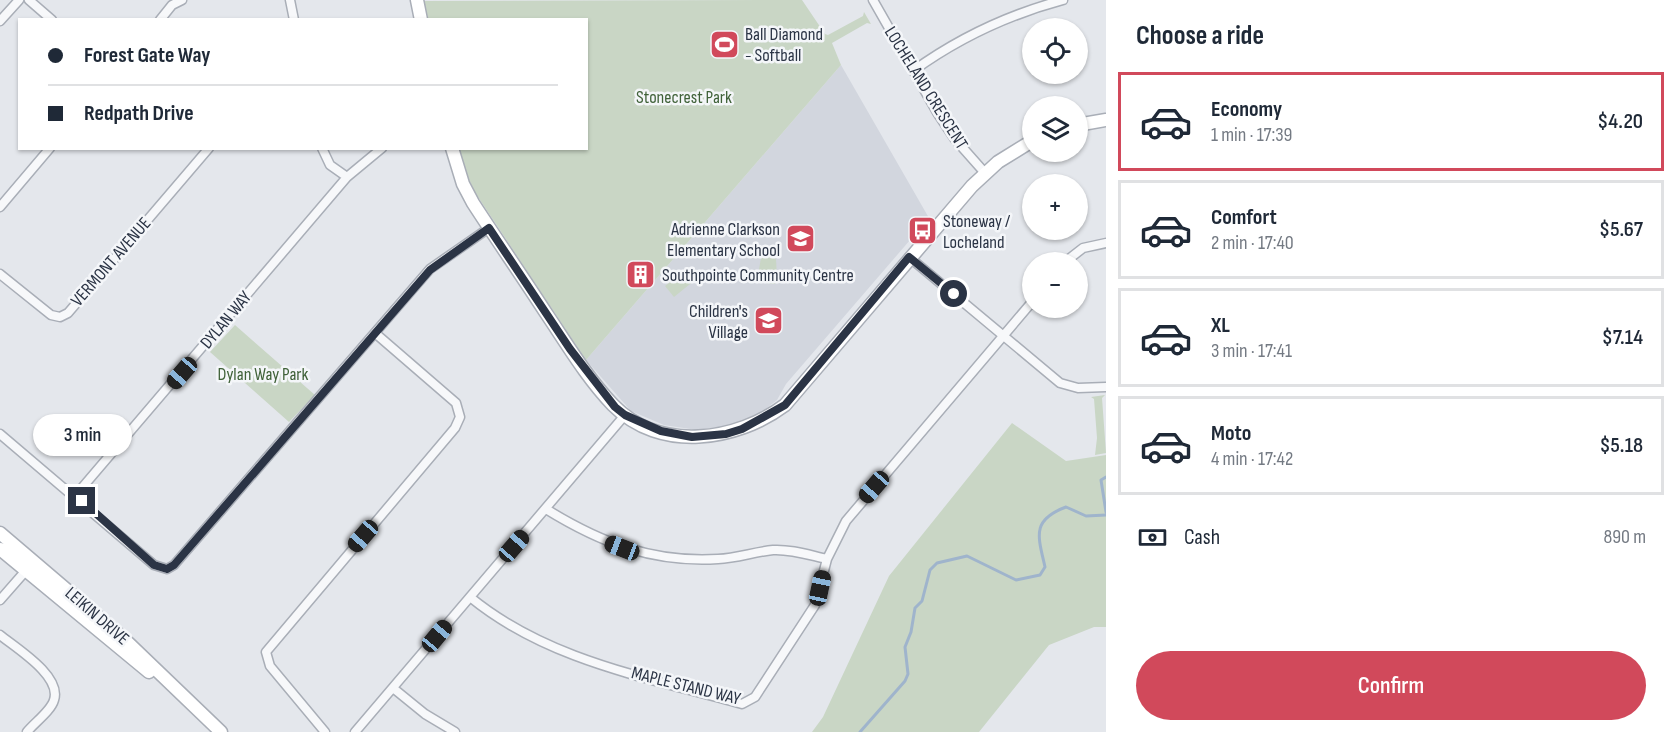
<!DOCTYPE html>
<meta charset="utf-8">
<style>
body{margin:0;font-family:"Sofia Sans Condensed",sans-serif;background:#f2f2f3;color:#1f2937;height:100vh;display:flex;flex-direction:column;font-size:22px;white-space:nowrap}
*{box-sizing:border-box;margin:0}
p{font-size:20px;color:#747a83}
.icon{flex:none;width:33px;height:33px;fill:none;stroke:currentColor;stroke-width:2;stroke-linecap:round;stroke-linejoin:round}
.map{position:relative;flex:1;overflow:hidden}
.details{display:flex;flex-direction:column;background:#fff;width:570px}
.details>*{flex:none}
.guide{position:absolute;left:18px;top:18px;width:570px;height:132px;border-radius:0px;box-shadow:0 2px 4px #0004;display:grid;align-content:center;height:132px;padding:0 30px;background:#fff}
.controls{position:absolute;left:1022px;top:18px;display:grid;gap:12px}
.controls a{display:grid;place-items:center;width:66px;height:66px;border-radius:50%;background:#fff;box-shadow:0 2px 4px #0004;font-size:30px}
.end{position:absolute;width:27px;height:27px;margin:-14px;border:8px solid #2b3445;background:#fff;box-shadow:0 0 0 3px #fff}
.from{border-radius:50%}
.bubble{position:absolute;height:42px;border-radius:21px;background:#fff;box-shadow:0 2px 4px #0004;font-size:20px;font-weight:600;line-height:42px;text-align:center}
.car{position:absolute;width:18px;height:36px;margin:-18px -9px;border-radius:8px;box-shadow:0 0 4px 2px #0007;background:linear-gradient(#222 24%,#8ab4d8 0 40%,#222 0 76%,#8ab4d8 0 86%,#222 0)}
.guide b{display:flex;align-items:center;gap:21px;height:57px;font-size:22px}
.guide b+b{border-top:2px solid #e0e1e3}
.guide i{width:15px;height:15px;background:#1f2937}
ul{padding:0;list-style:none}
li{display:flex;align-items:center;gap:18px;height:99px;margin:0 12px 9px;padding:0 18px;border:3px solid #e0e1e3;border-radius:0px}
li div{flex:1}
li b{display:block;font-size:22px}
li em{font-style:normal;font-weight:600}
li.on{border-color:#d1495b}
li>.icon{width:54px;height:54px;stroke-width:1.5}
h2{padding:0 30px;font-size:27px;line-height:72px}
.pay{display:flex;align-items:center;gap:15px;height:66px;padding:0 30px;font-size:22px}
.pay p{margin-inline-start:auto}
.button{display:flex;gap:12px;margin-top:auto;padding:12px 30px}
.button a{flex:1;height:69px;border-radius:36px;background:#d1495b;color:#fff;font-size:24px;font-weight:600;line-height:69px;text-align:center}
main{display:flex;flex:1;min-height:0}
.map>svg:first-child{display:block}
</style>
<main>
<div class="map">
<svg width="1106" height="732" viewBox="0 0 1106 732">
<rect width="100%" height="100%" fill="#e4e7ec"/>
<path fill="#d2d6de" d="M 841,65 L 929,218 L 786,384 L 777,400 L 763,411 L 732,425 L 697,430 L 664,425 L 631,411 L 586,360 Z"/>
<path fill="#c9d6c5" d="M 802,0 L 825,34 L 828,35 L 863,16 L 864,12 L 871,24 L 867,23 L 832,43 L 841,65 L 586,360 L 476,194 L 465,171 L 459,149 L 586,148 L 586,20 L 428,19 L 424,1 Z
M 764,255 L 776,259 L 777,278 L 775,284 L 765,283 L 758,275 L 761,258 Z
M 686,269 L 695,280 L 674,297 L 665,286 Z
M 235,325 L 315,395 L 289,422 L 210,352 Z
M 1105,395 L 1102,398 L 1106,453 L 1095,455 L 1097,438 L 1094,399 L 1091,397 Z
M 1012,423 L 1066,461 L 1106,455 L 1106,627 L 1094,627 L 1049,645 L 979,732 L 812,732 L 823,717 L 889,576 Z"/>
<g fill="none" stroke-linecap="round" stroke-linejoin="round">
<path stroke="#9fb4cc" stroke-width="3" d="M 1106,477 L 1101,480 L 1106,512
M 860,732 L 905,681 L 908,674 L 905,647 L 911,632 L 915,608 L 922,601 L 930,570 L 937,563 L 967,556 L 1016,580 L 1040,575 L 1045,567 C 1038,536 1031,520 1066,507 L 1086,516 L 1106,515"/>
<defs>
<path id="street" d="M 29,0 L 52,20
M 290,0 L 294,20
M 873,0 L 938,114 L 954,138 L 985,173
M 160,20 L 172,5 L 182,0
M 0,21 L 19,0
M 913,71 C 960,37 1007,15 1063,0
M 322,148 L 330,165 L 347,177
M 0,207 L 50,148
M 909,257 L 1060,383 L 1078,388 L 1106,387
M 1065,262 L 1083,248 L 1106,243
M 0,274 L 51,315 L 60,317 L 68,313 L 209,148
M 0,434 L 154,565 L 167,569 L 174,565 L 430,269 L 489,228
M 75,496 L 347,177 L 382,148
M 546,509 C 601,543 653,563 718,559 C 737,558 754,552 773,550 C 791,549 809,555 827,559
M 470,597 C 548,661 647,677 742,704 L 755,697 L 815,605 L 827,559 L 846,521 L 1032,302
M 0,600 L 29,567
M 0,635 C 16,648 62,676 54,700 C 51,711 34,723 27,732
M 393,688 L 425,714 L 455,732
M 325,732 L 270,666 L 266,652 L 455,428 L 460,417 L 456,403 L 375,333
M 355,732 L 625,415"/>
<path id="secondary" d="M 417,0 L 421,20
M 1077,125 L 1106,120
M 452,148 L 463,184 L 473,203 C 497,240 522,276 546,313 C 567,344 587,378 613,405 C 660,453 737,441 785,405 L 972,186 L 998,162 L 1032,141
M 0,533 L 122,637 L 221,732
M 0,549 L 149,672"/>
</defs>
<use href="#street" stroke="#a9aeb7" stroke-width="11"/>
<use href="#secondary" stroke="#a9aeb7" stroke-width="15"/>
<use href="#street" stroke="#f7f8fa" stroke-width="8"/>
<use href="#secondary" stroke="#fff" stroke-width="12"/>
</g>
<g fill="none" stroke-linecap="round" stroke-linejoin="round">
<path stroke="#2b3445" stroke-width="8" d="M 82,501 L 154,565 L 167,569 L 174,565 L 430,270 L 489,228 L 570,349 L 615,407 L 625,415 L 661,431 L 692,437 L 726,434 L 742,429 L 785,405 L 909,257 L 954,294"/>
</g>
<defs>
<symbol id="stadium-square" viewBox="-11 -11 22 22"><rect x="-9" y="-9" width="18" height="18" rx="4" fill="#d1495b" stroke="#f4f6f9"/><path d="M0-5a6.5 5 0 1 0 0 10a6.5 5 0 1 0 0-10ZM-3.5-1.8h7v3.6h-7Z" fill="#fff"/></symbol>
<symbol id="bus-square" viewBox="-11 -11 22 22"><rect x="-9" y="-9" width="18" height="18" rx="4" fill="#d1495b" stroke="#f4f6f9"/><path d="M-5-6H5V4H4V6H2V4H-2V6H-4V4H-5ZM-3.5-4V0h7V-4ZM-3.5 1.2v1.5H-2V1.2ZM2 1.2v1.5H3.5V1.2Z" fill="#fff"/></symbol>
<symbol id="school-square" viewBox="-11 -11 22 22"><rect x="-9" y="-9" width="18" height="18" rx="4" fill="#d1495b" stroke="#f4f6f9"/><path d="M0-5L7-2L0 1L-7-2ZM-4 1L0 2.5L4 1V4Q0 6-4 4Z" fill="#fff"/></symbol>
<symbol id="building-square" viewBox="-11 -11 22 22"><rect x="-9" y="-9" width="18" height="18" rx="4" fill="#d1495b" stroke="#f4f6f9"/><path d="M-4-6H4V6H1V3H-1V6H-4ZM-2.5-4.3h1.7v1.8h-1.7ZM.8-4.3h1.7v1.8H.8ZM-2.5-1h1.7V.8h-1.7ZM.8-1h1.7V.8H.8Z" fill="#fff"/></symbol>
</defs>
<g fill-rule="evenodd">
<use href="#stadium-square" x="708" y="28" width="33" height="33"/>
<use href="#bus-square" x="906" y="214" width="33" height="33"/>
<use href="#school-square" x="784" y="222" width="33" height="33"/>
<use href="#building-square" x="624" y="258" width="33" height="33"/>
<use href="#school-square" x="752" y="304" width="33" height="33"/>
</g>
<g text-anchor="middle" dominant-baseline="central" stroke-width="5" stroke-linejoin="round" paint-order="stroke">
<g font-size="18" fill="#2b3445" stroke="#f4f6f9" text-anchor="start">
<text x="745" y="34">Ball Diamond<tspan x="745" dy="21">- Softball</tspan></text>
<text x="943" y="221">Stoneway /<tspan x="943" dy="21">Locheland</tspan></text>
<text x="780" y="229" text-anchor="end">Adrienne Clarkson<tspan x="780" dy="21">Elementary School</tspan></text>
<text x="662" y="275">Southpointe Community Centre</text>
<text x="748" y="311" text-anchor="end">Children's<tspan x="748" dy="21">Village</tspan></text>
</g>
<g font-size="18" fill="#2b3445" stroke="#f4f6f9">
<text transform="translate(926 88) rotate(58)">LOCHELAND CRESCENT</text>
<text transform="translate(111 262) rotate(-49)">VERMONT AVENUE</text>
<text transform="translate(226 320) rotate(-50)">DYLAN WAY</text>
<text transform="translate(97 616) rotate(41)">LEIKIN DRIVE</text>
<text transform="translate(686 686) rotate(14)">MAPLE STAND WAY</text>
</g>
<g font-size="18" fill="#3f6138" stroke="#f4f6f9">
<text x="684" y="97">Stonecrest Park</text>
<text x="263" y="374">Dylan Way Park</text>
</g>
</g>
</svg>
<div class="controls">
<a><svg class="icon" aria-label="locate" viewBox="0 0 24 24"><circle cx="12" cy="12" r="6"/><path d="M12 2v4M12 18v4M2 12h4M18 12h4"/></svg></a>
<a><svg class="icon" aria-label="layers" viewBox="0 0 24 24"><path d="M12 4l9 5-9 5-9-5zM3 14l9 5 9-5"/></svg></a>
<a>+</a>
<a>−</a>
</div>
<i class="end from" style="left:954px;top:294px"></i>
<i class="end" style="left:82px;top:501px"></i>
<div class="bubble" style="left:33px;top:414px;width:99px">3 min</div>
<i class="car" style="left:182px;top:373px;rotate:221deg"></i>
<i class="car" style="left:874px;top:487px;rotate:221deg"></i>
<i class="car" style="left:363px;top:536px;rotate:221deg"></i>
<i class="car" style="left:514px;top:546px;rotate:41deg"></i>
<i class="car" style="left:622px;top:548px;rotate:291deg"></i>
<i class="car" style="left:820px;top:588px;rotate:12deg"></i>
<i class="car" style="left:437px;top:636px;rotate:40deg"></i>
<div class="guide">
<b><i class="from"></i>Forest Gate Way</b>
<b><i></i>Redpath Drive</b>
</div>
</div>
<section class="details">
<h2>Choose a ride</h2>
<ul>
<li class="on"><svg class="icon" aria-label="car" viewBox="0 0 24 24"><path d="M5 17H2v-5l4-1 3-4h7l3 4 3 1v5h-3M9 17h6M6 11h13"/><circle cx="7" cy="17" r="2"/><circle cx="17" cy="17" r="2"/></svg><div><b>Economy</b><p>1 min · 17:39</p></div><em>$4.20</em></li>
<li><svg class="icon" aria-label="car" viewBox="0 0 24 24"><path d="M5 17H2v-5l4-1 3-4h7l3 4 3 1v5h-3M9 17h6M6 11h13"/><circle cx="7" cy="17" r="2"/><circle cx="17" cy="17" r="2"/></svg><div><b>Comfort</b><p>2 min · 17:40</p></div><em>$5.67</em></li>
<li><svg class="icon" aria-label="car" viewBox="0 0 24 24"><path d="M5 17H2v-5l4-1 3-4h7l3 4 3 1v5h-3M9 17h6M6 11h13"/><circle cx="7" cy="17" r="2"/><circle cx="17" cy="17" r="2"/></svg><div><b>XL</b><p>3 min · 17:41</p></div><em>$7.14</em></li>
<li><svg class="icon" aria-label="car" viewBox="0 0 24 24"><path d="M5 17H2v-5l4-1 3-4h7l3 4 3 1v5h-3M9 17h6M6 11h13"/><circle cx="7" cy="17" r="2"/><circle cx="17" cy="17" r="2"/></svg><div><b>Moto</b><p>4 min · 17:42</p></div><em>$5.18</em></li>
</ul>
<div class="pay"><svg class="icon" aria-label="cash" viewBox="0 0 24 24"><path d="M3 7h18v10H3z"/><circle cx="12" cy="12" r="2"/></svg>Cash<p>890 m</p></div>
<div class="button"><a>Confirm</a></div>
</section>
</main>
